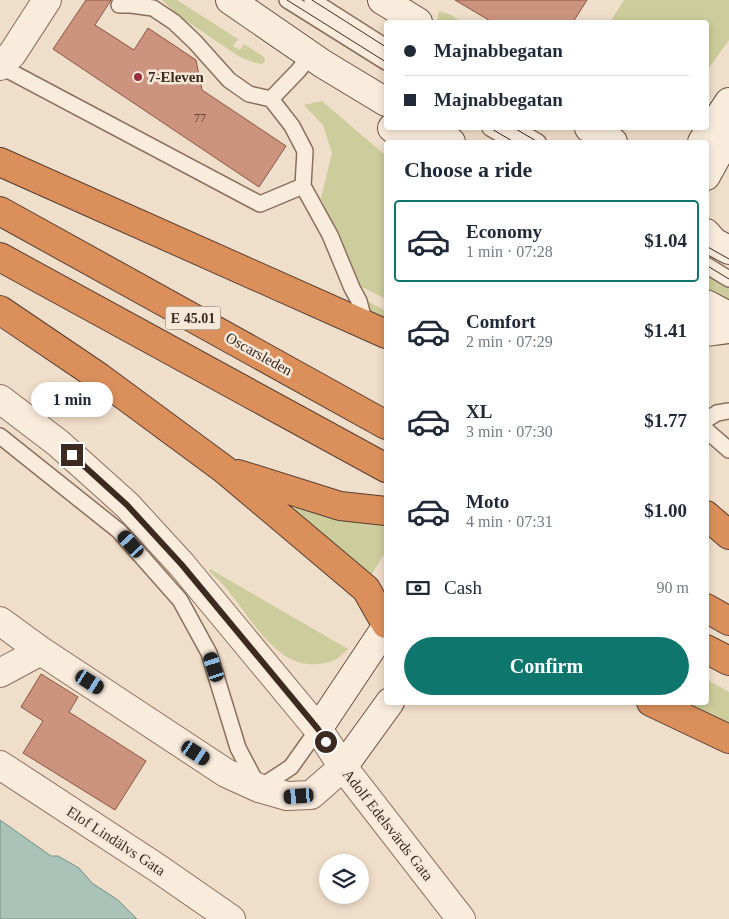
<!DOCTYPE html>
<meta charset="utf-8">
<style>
body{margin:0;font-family:"Times New Roman",serif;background:#f6f6f7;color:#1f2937;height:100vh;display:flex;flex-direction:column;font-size:19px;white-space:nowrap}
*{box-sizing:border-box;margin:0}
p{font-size:16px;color:#747a83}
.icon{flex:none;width:28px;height:28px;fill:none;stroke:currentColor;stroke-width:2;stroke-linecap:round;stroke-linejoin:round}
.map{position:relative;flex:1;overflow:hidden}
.details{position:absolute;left:384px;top:140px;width:325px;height:565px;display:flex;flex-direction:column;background:#fff;border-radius:5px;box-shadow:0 2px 8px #0003}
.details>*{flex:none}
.top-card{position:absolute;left:384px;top:20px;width:325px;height:110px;border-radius:5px;box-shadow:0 2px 8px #0003;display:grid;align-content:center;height:110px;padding:0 20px;background:#fff}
.tools{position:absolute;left:319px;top:854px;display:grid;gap:10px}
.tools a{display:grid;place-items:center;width:50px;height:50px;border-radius:50%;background:#fff;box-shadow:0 2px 8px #0003;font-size:25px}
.end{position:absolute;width:22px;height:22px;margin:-11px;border:6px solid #3c2a21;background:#fff;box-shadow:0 0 0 2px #fff}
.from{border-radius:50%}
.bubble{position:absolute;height:35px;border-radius:18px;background:#fff;box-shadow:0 2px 8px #0003;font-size:16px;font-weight:600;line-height:35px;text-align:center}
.car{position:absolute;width:15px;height:30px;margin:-15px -8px;border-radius:6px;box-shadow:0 0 4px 1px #0007;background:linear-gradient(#222 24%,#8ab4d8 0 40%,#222 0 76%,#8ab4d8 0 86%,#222 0)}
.top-card b{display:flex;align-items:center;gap:18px;height:48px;font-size:19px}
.top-card b+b{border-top:1px solid #e0e1e3}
.top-card i{width:12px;height:12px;background:#1f2937}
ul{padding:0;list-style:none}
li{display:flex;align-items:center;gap:15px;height:82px;margin:0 10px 8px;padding:0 10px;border:2px solid transparent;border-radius:5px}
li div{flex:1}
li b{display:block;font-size:19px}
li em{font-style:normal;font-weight:600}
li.on{border-color:#0f766e}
li>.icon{width:45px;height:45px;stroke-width:1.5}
h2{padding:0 20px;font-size:22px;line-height:60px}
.pay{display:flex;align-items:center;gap:12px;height:55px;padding:0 20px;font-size:19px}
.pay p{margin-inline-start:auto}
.cta{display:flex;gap:10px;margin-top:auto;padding:10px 20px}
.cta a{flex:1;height:58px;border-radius:30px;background:#0f766e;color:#fff;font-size:20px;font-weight:600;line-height:58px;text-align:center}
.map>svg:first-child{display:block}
</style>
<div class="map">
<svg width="729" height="919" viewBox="0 0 729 919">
<rect width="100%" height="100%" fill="#efdec9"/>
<path fill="#cdcc9c" d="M 162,0 L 177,0 L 238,39 L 233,46 L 240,50 L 244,44 L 264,57 L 265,61 L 262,64 L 256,63 L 240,57 L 176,14 Z
M 624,0 L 729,0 L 729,40 L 706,72 L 706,22 L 610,22 Z
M 439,11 L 449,14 L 463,22 L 437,22 Z
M 322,101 L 386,156 L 386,299 L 358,285 L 321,198 L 332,153 L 323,125 L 304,105 Z
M 711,274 L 729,286 L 729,303 L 706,290 L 706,284 Z
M 365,300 L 386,311 L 386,324 C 375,317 370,312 365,300 Z
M 297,505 L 386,524 L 386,551 L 372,574 L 371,575 L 356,563 L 293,518 L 293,514 Z
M 210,569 L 348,649 C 339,659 331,663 318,664 C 275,669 249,614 225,587 C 220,581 214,576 209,571 Z
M 706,679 L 729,692 L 729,728 L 675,703 L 706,702 Z"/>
<path fill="#aac3b8" stroke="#709284" d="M 0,820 L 51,856 L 58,856 L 79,868 L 92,883 L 118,900 L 137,919 L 0,919 Z"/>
<path fill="#cc947f" stroke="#8a5543" d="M 86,0 L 111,0 L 95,25 L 134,50 L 148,28 L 196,60 L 202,90 L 286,146 L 259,187 L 53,49 Z
M 455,0 L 587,0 L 573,22 L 492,22 Z
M 41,674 L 78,697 L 69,712 L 146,761 L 115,810 L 23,753 L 43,721 L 21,707 Z"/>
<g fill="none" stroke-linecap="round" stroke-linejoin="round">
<defs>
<path id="lane" d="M 287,0 L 386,62
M 312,0 L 386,47
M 119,5 L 131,5 L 153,8 L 174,22 L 195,42 L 229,80 L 249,94 L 271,99 L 292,126 L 305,151 L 303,186 L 330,235 L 352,288 L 359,301 L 365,324
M 0,66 L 260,204 L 303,186
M 271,99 L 298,71 L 311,55
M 490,128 L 514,142
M 514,128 L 538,142
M 706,265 L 729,279
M 706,420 L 717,413 L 729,411
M 706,430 L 729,450
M 0,436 L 119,531 L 180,600 L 209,653 L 238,748 L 259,788 L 291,767 L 318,729"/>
<path id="street" d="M 0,66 L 12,54 L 47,0
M 0,399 L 58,443 L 127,505 L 182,565 L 318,729 L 343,767 L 461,919
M 0,621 L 41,651 L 226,773 L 259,788 L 287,796 L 311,795 L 343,767
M 0,673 L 41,651
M 0,765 L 156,867 L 231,919"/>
<path id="secondary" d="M 230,0 L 323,64 L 386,102
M 382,0 L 418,22
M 392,128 L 410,142
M 427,128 L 451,142
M 589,128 L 613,142
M 702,142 L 729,102
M 706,176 L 729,134
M 706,233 L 714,242 L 729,250
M 706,304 L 729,316
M 706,332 L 729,329
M 318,729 L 386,627
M 343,767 L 390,702"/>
<path id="highway" d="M 0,162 L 386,334
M 0,211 L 386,425
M 0,257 L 386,468
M 0,310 L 99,377 L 225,470 L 366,589 L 386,624
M 238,474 L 340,506 L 386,511
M 706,515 L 729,535
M 706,608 L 729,621
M 706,649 L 729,661
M 651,702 L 729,739"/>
</defs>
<use href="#lane" stroke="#8b6f5d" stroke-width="18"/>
<use href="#street" stroke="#8b6f5d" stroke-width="30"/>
<use href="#secondary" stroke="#6d5040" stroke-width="30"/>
<use href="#highway" stroke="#593e31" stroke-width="30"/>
<use href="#lane" stroke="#f9ecdd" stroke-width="15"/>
<use href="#street" stroke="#f9ecdd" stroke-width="28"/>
<use href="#secondary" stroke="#f9ecdd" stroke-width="28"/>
<use href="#highway" stroke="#db905c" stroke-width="28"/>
<path stroke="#3c2a21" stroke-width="1" d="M 287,0 L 386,62
M 312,0 L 386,47
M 490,128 L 514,142
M 514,128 L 538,142
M 706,246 L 729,259
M 706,265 L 729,279"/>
</g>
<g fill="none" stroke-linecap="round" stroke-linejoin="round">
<path stroke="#3c2a21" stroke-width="6" d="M 72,455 L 127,505 L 182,565 L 318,729 L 326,742"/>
</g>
<circle fill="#9a2e3f" stroke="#f6e9d9" stroke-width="2" cx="138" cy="77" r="5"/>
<g text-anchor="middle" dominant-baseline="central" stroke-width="5" stroke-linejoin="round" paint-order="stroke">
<g font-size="12" fill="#604438">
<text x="200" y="118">77</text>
</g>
<rect fill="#f6e9d9" stroke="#746358" stroke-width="1" x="165.5" y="306.5" width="55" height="23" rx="4"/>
<g font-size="14" font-weight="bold" fill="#3c2a21">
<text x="193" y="318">E 45.01</text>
</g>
<g font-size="15" font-weight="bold" fill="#3c2a21" stroke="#f6e9d9" text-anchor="start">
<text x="148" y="77">7-Eleven</text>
</g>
<g font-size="15" fill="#3c2a21" stroke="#f6e9d9">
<text transform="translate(259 354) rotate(29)">Oscarsleden</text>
<text transform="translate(388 825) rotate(52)">Adolf Edelsvärds Gata</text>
<text transform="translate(116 841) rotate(33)">Elof Lindälvs Gata</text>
</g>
</g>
</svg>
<div class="tools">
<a><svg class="icon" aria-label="layers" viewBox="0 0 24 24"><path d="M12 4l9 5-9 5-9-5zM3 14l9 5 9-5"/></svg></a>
</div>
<i class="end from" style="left:326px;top:742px"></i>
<i class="end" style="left:72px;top:455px"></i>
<div class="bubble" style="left:31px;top:382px;width:82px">1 min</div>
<i class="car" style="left:131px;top:544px;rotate:318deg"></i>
<i class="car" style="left:214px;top:667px;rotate:342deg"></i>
<i class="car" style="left:90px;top:682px;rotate:123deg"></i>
<i class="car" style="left:196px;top:753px;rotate:124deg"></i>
<i class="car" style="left:299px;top:796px;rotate:266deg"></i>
<div class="top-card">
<b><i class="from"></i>Majnabbegatan</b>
<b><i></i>Majnabbegatan</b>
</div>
<section class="details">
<h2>Choose a ride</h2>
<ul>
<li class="on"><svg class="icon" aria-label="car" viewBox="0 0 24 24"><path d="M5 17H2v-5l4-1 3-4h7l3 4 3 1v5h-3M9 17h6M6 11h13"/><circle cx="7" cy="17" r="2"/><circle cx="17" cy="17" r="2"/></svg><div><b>Economy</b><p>1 min · 07:28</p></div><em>$1.04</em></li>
<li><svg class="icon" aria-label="car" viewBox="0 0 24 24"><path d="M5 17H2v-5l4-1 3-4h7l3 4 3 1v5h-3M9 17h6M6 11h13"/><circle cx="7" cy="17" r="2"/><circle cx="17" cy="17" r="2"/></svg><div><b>Comfort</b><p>2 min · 07:29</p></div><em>$1.41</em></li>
<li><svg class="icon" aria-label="car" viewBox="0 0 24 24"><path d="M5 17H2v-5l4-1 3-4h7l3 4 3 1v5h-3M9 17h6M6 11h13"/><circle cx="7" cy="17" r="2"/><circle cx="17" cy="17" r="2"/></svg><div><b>XL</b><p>3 min · 07:30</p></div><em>$1.77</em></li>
<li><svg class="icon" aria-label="car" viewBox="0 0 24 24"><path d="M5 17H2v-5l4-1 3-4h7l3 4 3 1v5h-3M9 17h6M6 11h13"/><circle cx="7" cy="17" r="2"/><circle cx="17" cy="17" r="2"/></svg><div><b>Moto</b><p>4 min · 07:31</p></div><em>$1.00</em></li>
</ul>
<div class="pay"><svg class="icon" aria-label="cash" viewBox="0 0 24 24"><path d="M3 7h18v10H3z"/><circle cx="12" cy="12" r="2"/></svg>Cash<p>90 m</p></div>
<div class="cta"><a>Confirm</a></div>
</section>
</div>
